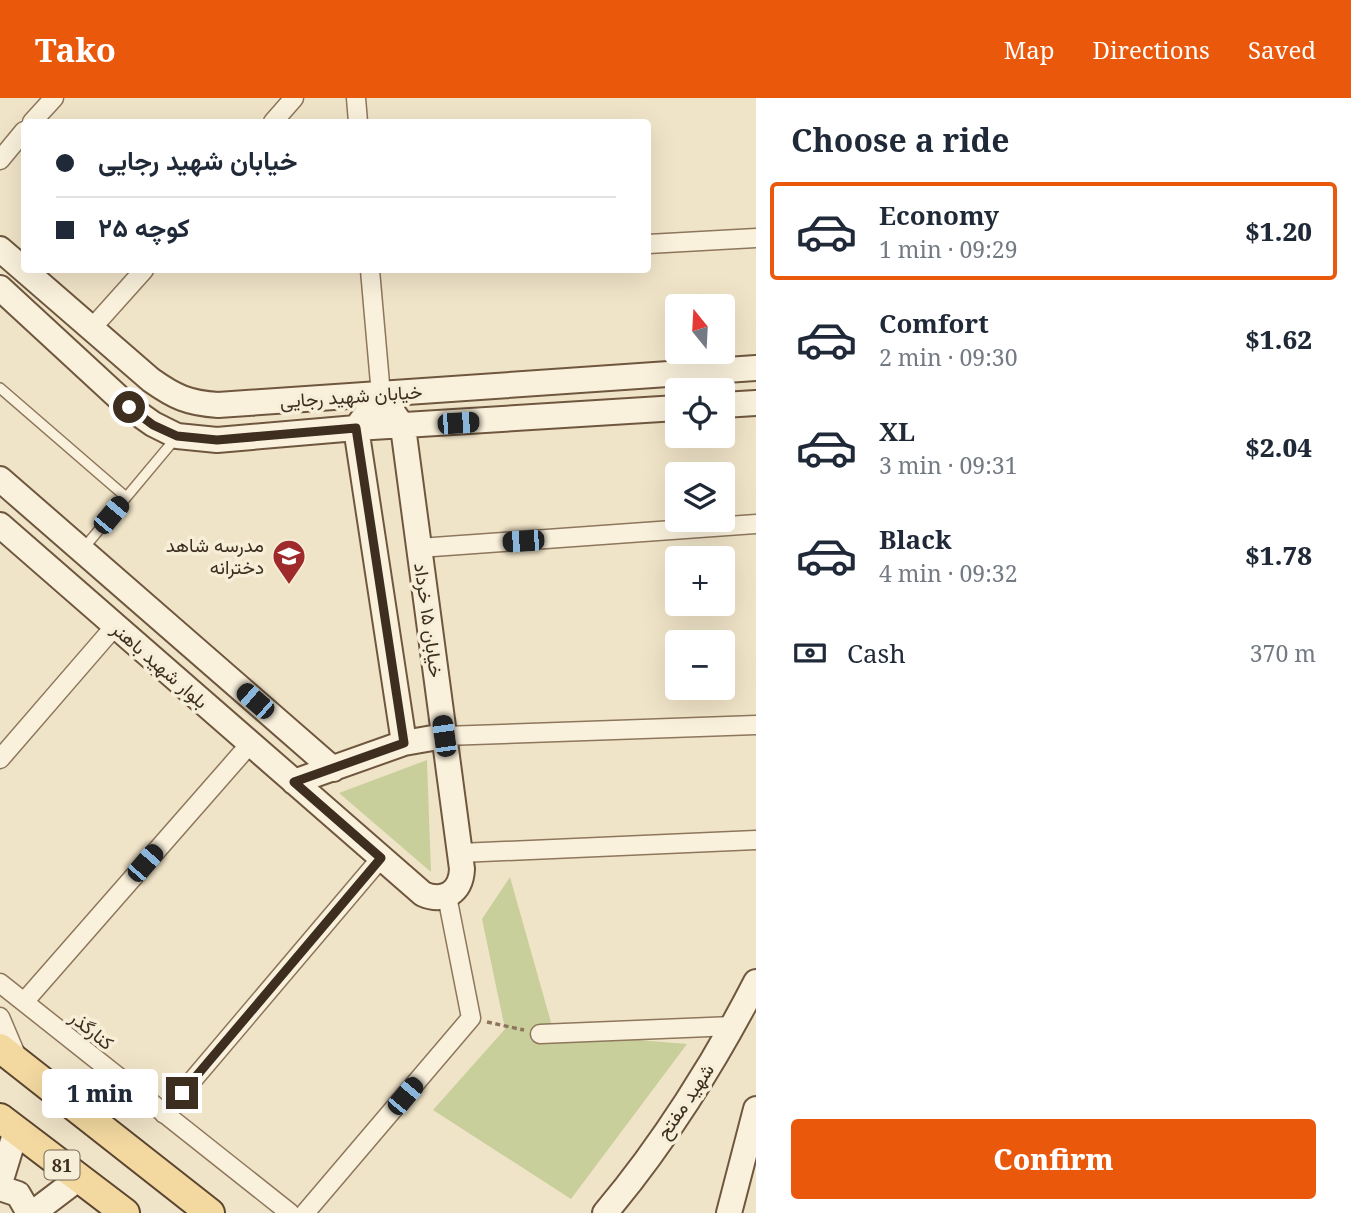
<!DOCTYPE html>
<meta charset="utf-8">
<style>
body{margin:0;font-family:"Noto Serif",Vazirmatn,serif;background:#f6f6f7;color:#1f2937;height:100vh;display:flex;flex-direction:column;font-size:26px;white-space:nowrap}
*{box-sizing:border-box;margin:0}
p{font-size:23px;color:#747a83}
.icon{flex:none;width:38px;height:38px;fill:none;stroke:currentColor;stroke-width:2;stroke-linecap:round;stroke-linejoin:round}
.map{position:relative;flex:1;overflow:hidden}
.details{display:flex;flex-direction:column;background:#fff;width:595px}
.details>*{flex:none}
.banner{position:absolute;left:21px;top:21px;width:630px;height:154px;border-radius:7px;box-shadow:0 7px 28px #0002;display:grid;align-content:center;height:154px;padding:0 35px;background:#fff}
.needle{width:46px;rotate:342deg}
.controls{position:absolute;left:665px;top:196px;display:grid;gap:14px}
.controls a{display:grid;place-items:center;width:70px;height:70px;border-radius:7px;background:#fff;box-shadow:0 7px 28px #0002;font-size:35px}
.end{position:absolute;width:32px;height:32px;margin:-16px;border:9px solid #3d2e20;background:#fff;box-shadow:0 0 0 4px #fff}
.from{border-radius:50%}
.bubble{position:absolute;height:49px;border-radius:7px;background:#fff;box-shadow:0 7px 28px #0002;font-size:23px;font-weight:800;line-height:49px;text-align:center}
.car{position:absolute;width:21px;height:42px;margin:-21px -10px;border-radius:9px;box-shadow:0 0 5px 2px #0007;background:linear-gradient(#222 24%,#8ab4d8 0 40%,#222 0 76%,#8ab4d8 0 86%,#222 0)}
.banner b{display:flex;align-items:center;gap:24px;height:66px;font-size:26px}
.banner b+b{border-top:2px solid #e0e1e3}
.banner i{width:18px;height:18px;background:#1f2937}
ul{padding:0;list-style:none}
li{display:flex;align-items:center;gap:21px;height:98px;margin:0 14px 10px;padding:0 21px;border:4px solid transparent;border-radius:7px}
li div{flex:1}
li b{display:block;font-size:26px}
li em{font-style:normal;font-weight:800}
li.selected{border-color:#ea580c}
li>.icon{width:63px;height:63px;stroke-width:1.5}
h2{padding:0 35px;font-size:32px;line-height:84px}
.pay{display:flex;align-items:center;gap:18px;height:77px;padding:0 35px;font-size:26px}
.pay p{margin-inline-start:auto}
.button{display:flex;gap:14px;margin-top:auto;padding:14px 35px}
.button a{flex:1;height:80px;border-radius:7px;background:#ea580c;color:#fff;font-size:28px;font-weight:800;line-height:80px;text-align:center}
header{display:flex;align-items:center;gap:42px;box-sizing:border-box;height:98px;padding:0 35px;background:#ea580c;color:#fff}
header strong{font-size:33px}
nav{display:flex;gap:38px;margin-inline-start:auto;font-size:24px}
main{display:flex;flex:1;min-height:0}
.map>svg:first-child{display:block}
</style>
<header>
<strong>Tako</strong>
<nav><a>Map</a><a>Directions</a><a>Saved</a></nav>
</header>
<main>
<div class="map">
<svg width="756" height="1115" viewBox="0 0 756 1115">
<rect width="100%" height="100%" fill="#f0e4c8"/>
<path fill="#c9cf9b" d="M 427,662 L 431,774 L 339,695 Z
M 510,779 L 554,935 L 687,946 L 571,1101 L 433,1012 L 505,931 L 482,821 Z"/>
<g fill="none" stroke-linecap="round" stroke-linejoin="round">
<defs>
<path id="lane" d="M 0,290 L 126,399
M 83,451 L 175,341"/>
<path id="street" d="M 356,0 L 358,24
M 32,24 L 54,0
M 273,24 L 294,0
M 0,62 L 24,33
M 648,146 L 756,140
M 370,172 L 381,297
M 92,230 L 144,172
M 419,450 L 756,426
M 444,638 L 756,627
M 0,661 L 115,528
M 460,755 L 756,742
M 0,885 L 290,1115
M 24,904 L 250,646
M 0,919 L 17,959
M 540,936 L 733,928
M 164,1016 L 381,760
M 305,1115 L 471,920 L 447,798"/>
<path id="secondary" d="M 0,151 L 151,282 C 175,299 188,305 218,307 L 756,270
M 0,190 L 129,309 L 153,326 L 177,338 L 217,342 L 356,330 L 677,310
M 723,307 L 756,305
M 0,381 L 333,671
M 0,427 L 423,796 C 444,805 461,794 462,771 L 403,329 L 381,297 L 356,330 L 404,645
M 294,684 L 404,645 L 444,638
M 0,1085 L 16,1033
M 0,1090 L 18,1096 L 29,1115
M 33,1115 L 79,1080
M 605,1115 C 662,1048 716,962 756,884
M 729,1115 L 756,1011"/>
<path id="primary" d="M 0,950 L 210,1115
M 0,1020 L 125,1115"/>
</defs>
<use href="#lane" stroke="#8d765c" stroke-width="12"/>
<use href="#street" stroke="#8d765c" stroke-width="21"/>
<use href="#secondary" stroke="#6f573f" stroke-width="28"/>
<use href="#primary" stroke="#5b4430" stroke-width="32"/>
<path stroke="#8d765c" stroke-width="3.5" stroke-dasharray="5 3.5" stroke-linecap="butt" d="M 487,924 L 524,932"/>
<use href="#lane" stroke="#faf1dc" stroke-width="9"/>
<use href="#street" stroke="#faf1dc" stroke-width="18"/>
<use href="#secondary" stroke="#faf1dc" stroke-width="24"/>
<use href="#primary" stroke="#f3d9a0" stroke-width="28"/>
</g>
<g fill="none" stroke-linecap="round" stroke-linejoin="round">
<path stroke="#3d2e20" stroke-width="9" d="M 129,309 L 153,327 L 177,338 L 217,342 L 356,330 L 404,645 L 294,684 L 381,760 L 182,995"/>
</g>
<defs>
<symbol id="school-pin" viewBox="-11 -11 22 30"><path d="M0 17L-7.5 6A9.5 9.5 0 1 1 7.5 6Z" fill="#9e2a2b" stroke="#f7eed8"/><path d="M0-5L7-2L0 1L-7-2ZM-4 1L0 2.5L4 1V4Q0 6-4 4Z" fill="#fff"/></symbol>
</defs>
<g fill-rule="evenodd">
<use href="#school-pin" x="270" y="439" width="38" height="52"/>
</g>
<g text-anchor="middle" dominant-baseline="central" stroke-width="7" stroke-linejoin="round" paint-order="stroke">
<rect fill="#f7eed8" stroke="#756857" stroke-width="2" x="44.5" y="1052.5" width="35" height="29" rx="5"/>
<g font-size="18" font-weight="bold" fill="#3d2e20">
<text x="62" y="1067">81</text>
</g>
<g font-size="19" fill="#3d2e20" stroke="#f7eed8">
<text transform="translate(351 298) rotate(-4)">خیابان شهید رجایی</text>
<text transform="translate(429 522) rotate(82)">خیابان ۱۵ خرداد</text>
<text transform="translate(160 567) rotate(41)">بلوار شهید باهنر</text>
<text transform="translate(92 932) rotate(39)">کنارگذر</text>
<text transform="translate(685 1003) rotate(-56)">شهید مفتح</text>
</g>
<g font-size="19" fill="#3d2e20" stroke="#f7eed8" text-anchor="end">
<text x="264" y="447">مدرسه شاهد<tspan x="264" dy="22">دخترانه</tspan></text>
</g>
</g>
</svg>
<div class="controls">
<a><svg class="needle" viewBox="-14 -14 28 28"><path d="M0-13l5 13h-10z" fill="#e53935"/><path d="M0 13l5-13h-10z" fill="#747a83"/></svg></a>
<a><svg class="icon" aria-label="locate" viewBox="0 0 24 24"><circle cx="12" cy="12" r="6"/><path d="M12 2v4M12 18v4M2 12h4M18 12h4"/></svg></a>
<a><svg class="icon" aria-label="layers" viewBox="0 0 24 24"><path d="M12 4l9 5-9 5-9-5zM3 14l9 5 9-5"/></svg></a>
<a>+</a>
<a>−</a>
</div>
<i class="end from" style="left:129px;top:309px"></i>
<i class="end" style="left:182px;top:995px"></i>
<div class="bubble" style="left:42px;top:971px;width:116px">1 min</div>
<i class="car" style="left:458px;top:325px;rotate:86deg"></i>
<i class="car" style="left:111px;top:417px;rotate:40deg"></i>
<i class="car" style="left:523px;top:443px;rotate:266deg"></i>
<i class="car" style="left:255px;top:603px;rotate:311deg"></i>
<i class="car" style="left:444px;top:638px;rotate:352deg"></i>
<i class="car" style="left:145px;top:765px;rotate:41deg"></i>
<i class="car" style="left:405px;top:998px;rotate:40deg"></i>
<div class="banner">
<b><i class="from"></i>خیابان شهید رجایی</b>
<b><i></i>کوچه ۲۵</b>
</div>
</div>
<section class="details">
<h2>Choose a ride</h2>
<ul>
<li class="selected"><svg class="icon" aria-label="car" viewBox="0 0 24 24"><path d="M5 17H2v-5l4-1 3-4h7l3 4 3 1v5h-3M9 17h6M6 11h13"/><circle cx="7" cy="17" r="2"/><circle cx="17" cy="17" r="2"/></svg><div><b>Economy</b><p>1 min · 09:29</p></div><em>$1.20</em></li>
<li><svg class="icon" aria-label="car" viewBox="0 0 24 24"><path d="M5 17H2v-5l4-1 3-4h7l3 4 3 1v5h-3M9 17h6M6 11h13"/><circle cx="7" cy="17" r="2"/><circle cx="17" cy="17" r="2"/></svg><div><b>Comfort</b><p>2 min · 09:30</p></div><em>$1.62</em></li>
<li><svg class="icon" aria-label="car" viewBox="0 0 24 24"><path d="M5 17H2v-5l4-1 3-4h7l3 4 3 1v5h-3M9 17h6M6 11h13"/><circle cx="7" cy="17" r="2"/><circle cx="17" cy="17" r="2"/></svg><div><b>XL</b><p>3 min · 09:31</p></div><em>$2.04</em></li>
<li><svg class="icon" aria-label="car" viewBox="0 0 24 24"><path d="M5 17H2v-5l4-1 3-4h7l3 4 3 1v5h-3M9 17h6M6 11h13"/><circle cx="7" cy="17" r="2"/><circle cx="17" cy="17" r="2"/></svg><div><b>Black</b><p>4 min · 09:32</p></div><em>$1.78</em></li>
</ul>
<div class="pay"><svg class="icon" aria-label="cash" viewBox="0 0 24 24"><path d="M3 7h18v10H3z"/><circle cx="12" cy="12" r="2"/></svg>Cash<p>370 m</p></div>
<div class="button"><a>Confirm</a></div>
</section>
</main>
